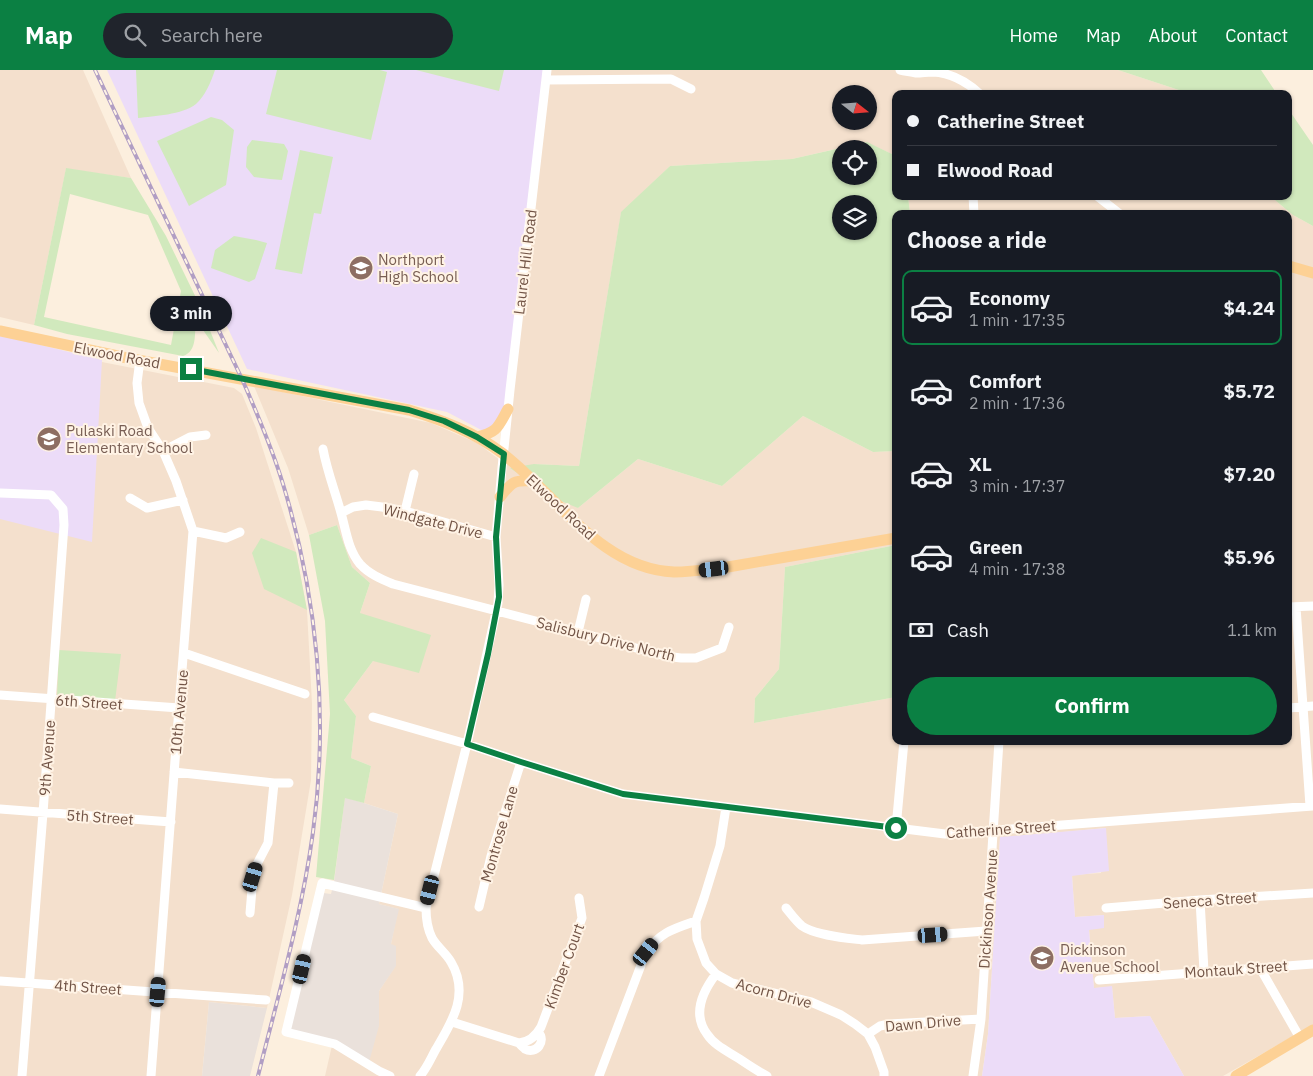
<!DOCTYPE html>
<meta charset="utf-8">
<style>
body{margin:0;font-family:"IBM Plex Sans",sans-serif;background:#20242c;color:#f1f3f6;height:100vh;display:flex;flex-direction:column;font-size:19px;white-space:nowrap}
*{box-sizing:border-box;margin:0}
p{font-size:16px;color:#9ea1a6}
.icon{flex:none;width:28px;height:28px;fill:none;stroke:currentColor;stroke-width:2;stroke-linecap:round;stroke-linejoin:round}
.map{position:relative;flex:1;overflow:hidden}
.panel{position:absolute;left:892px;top:140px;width:400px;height:535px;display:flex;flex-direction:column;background:#171b24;border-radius:10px;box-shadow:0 1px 4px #0004}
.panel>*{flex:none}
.banner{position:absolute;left:892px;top:20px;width:400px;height:110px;border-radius:10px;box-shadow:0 1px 4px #0004;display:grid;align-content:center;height:110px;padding:0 15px;background:#171b24}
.needle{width:32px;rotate:107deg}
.controls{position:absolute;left:832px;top:15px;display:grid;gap:10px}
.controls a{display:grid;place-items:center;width:45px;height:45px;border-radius:50%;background:#171b24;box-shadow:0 1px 4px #0004;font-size:25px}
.end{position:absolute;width:22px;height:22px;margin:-11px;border:6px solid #0b8043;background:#fff;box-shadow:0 0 0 2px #fff}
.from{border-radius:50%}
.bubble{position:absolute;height:35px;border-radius:18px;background:#171b24;box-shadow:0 1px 4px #0004;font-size:16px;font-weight:700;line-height:35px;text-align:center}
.car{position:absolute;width:15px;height:30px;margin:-15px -8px;border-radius:6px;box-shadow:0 0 4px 1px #0007;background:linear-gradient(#222 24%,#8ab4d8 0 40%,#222 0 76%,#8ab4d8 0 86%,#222 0)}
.banner b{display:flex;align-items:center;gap:18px;height:48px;font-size:19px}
.banner b+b{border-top:1px solid #363941}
.banner i{width:12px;height:12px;background:#f1f3f6}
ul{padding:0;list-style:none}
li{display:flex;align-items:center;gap:15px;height:75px;margin:0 10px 8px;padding:0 5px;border:2px solid transparent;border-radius:10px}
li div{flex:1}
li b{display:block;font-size:19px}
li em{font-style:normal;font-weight:700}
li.current{border-color:#0b8043}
li>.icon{width:45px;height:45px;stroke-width:1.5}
h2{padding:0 15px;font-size:22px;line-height:60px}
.pay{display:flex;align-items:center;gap:12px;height:55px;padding:0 15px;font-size:19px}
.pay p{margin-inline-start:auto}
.action{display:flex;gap:10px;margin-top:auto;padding:10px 15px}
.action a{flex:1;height:58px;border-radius:30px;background:#0b8043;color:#fff;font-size:20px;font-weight:700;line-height:58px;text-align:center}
header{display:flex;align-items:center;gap:30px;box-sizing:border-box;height:70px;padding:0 25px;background:#0b8043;color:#fff}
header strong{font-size:24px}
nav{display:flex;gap:28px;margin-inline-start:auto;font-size:18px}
.search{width:350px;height:45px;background:#20242c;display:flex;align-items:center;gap:12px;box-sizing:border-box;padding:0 18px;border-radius:28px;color:#9ea1a6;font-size:19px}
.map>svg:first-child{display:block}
</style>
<header>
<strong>Map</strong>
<div class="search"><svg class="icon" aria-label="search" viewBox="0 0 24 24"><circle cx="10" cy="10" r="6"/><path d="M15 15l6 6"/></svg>Search here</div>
<nav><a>Home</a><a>Map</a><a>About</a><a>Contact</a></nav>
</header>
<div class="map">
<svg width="1313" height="1006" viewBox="0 0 1313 1006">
<rect width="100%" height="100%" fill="#fcefde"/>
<path fill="#f4e0cd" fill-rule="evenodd" d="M 0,0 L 83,0 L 131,108 L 66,99 L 34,255 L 0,247 Z
M 545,0 L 1118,0 L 1191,24 L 896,24 L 896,86 L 866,72 L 792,89 L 670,96 L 621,143 L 579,396 L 534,394 L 578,438 L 638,389 L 722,416 L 803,346 L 873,382 L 896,381 L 896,475 L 785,497 L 779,599 L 755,628 L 754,653 L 896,627 L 896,671 L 1289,671 L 1289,144 L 910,144 L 908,126 L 1270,126 L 1293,145 L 1313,156 L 1313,955 L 1223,1006 L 1184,1006 L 1150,946 L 1115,948 L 1112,917 L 1094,918 L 1089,859 L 1104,845 L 1075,847 L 1072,805 L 1101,803 L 1106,758 L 1000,768 L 988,964 L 982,1006 L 325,1006 L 333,971 L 379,956 L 379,921 L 396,895 L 391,874 L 398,839 L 379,834 L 398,744 L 364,733 L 371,696 L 351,688 L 356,646 L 344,630 L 373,591 L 360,543 L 370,513 L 352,497 L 337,455 L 309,465 L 288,398 L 254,316 L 431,353 L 477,373 L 500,390 ZM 841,24 L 869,24 L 869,51 L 841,51 Z
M 0,269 L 102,292 L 234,318 L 242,324 L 256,358 L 296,482 L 307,540 L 312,634 L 311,710 L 292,825 L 267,938 L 209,932 L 202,1006 L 0,1006 Z"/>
<path fill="#eae1db" d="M 345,727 L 398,744 L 379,834 L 399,839 L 391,874 L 396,876 L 396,896 L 379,921 L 379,956 L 369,992 L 289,959 L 323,823 L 331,824 L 334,812 Z
M 209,932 L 267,938 L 250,1006 L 202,1006 Z"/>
<path fill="#ecdcf8" d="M 107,0 L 545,0 L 507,338 L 487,363 L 447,342 L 247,299 Z
M 0,265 L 102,290 L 92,472 L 0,449 Z
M 1106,758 L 1109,801 L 1072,806 L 1075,847 L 1104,845 L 1104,858 L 1089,860 L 1094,918 L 1112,916 L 1115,948 L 1150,946 L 1184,1006 L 982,1006 L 988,964 L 1000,767 Z"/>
<path fill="#d1e9bd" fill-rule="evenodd" d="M 136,0 L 215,0 C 211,12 205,26 196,34 C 182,45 154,46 138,48 Z
M 277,0 L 380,0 L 387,2 L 371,70 L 266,44 Z
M 416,0 L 504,0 L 499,21 Z
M 1118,0 L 1261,0 L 1277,24 L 1191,24 Z
M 1289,40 L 1313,75 L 1313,156 L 1293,145 L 1270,126 L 1289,126 Z
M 211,47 L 222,50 L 234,60 L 226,115 L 189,136 L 157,71 Z
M 252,70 L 284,74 L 288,81 L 282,110 L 270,109 L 254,107 L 246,97 L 247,77 Z
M 867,72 L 896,86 L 896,126 L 908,126 L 910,144 L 896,144 L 896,381 L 873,382 L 803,346 L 722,416 L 638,389 L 578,438 L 539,422 L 523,407 L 510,398 L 534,394 L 579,396 L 621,142 L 670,96 L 792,89 ZM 841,79 L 869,79 L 869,106 L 841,106 ZM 841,134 L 869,134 L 869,161 L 841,161 Z
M 300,80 L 333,87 L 321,144 L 314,143 L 302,204 L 275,199 Z
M 66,98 L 131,108 L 166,166 L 201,238 L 219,283 L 196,250 C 194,263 198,281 183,286 L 67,264 L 34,255 ZM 70,124 L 148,145 L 181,221 L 171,275 L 44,247 Z
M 234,166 L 256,170 L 267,173 L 255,209 L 249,212 L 211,198 L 215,180 Z
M 337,455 L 352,497 L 370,513 L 360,543 L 431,565 L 419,603 L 373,591 L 344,630 L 356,646 L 351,688 L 371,696 L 364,733 L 345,728 L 334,810 L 316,807 L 330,644 L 325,551 L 309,465 Z
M 261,468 L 296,482 L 307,540 L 264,519 L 252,483 Z
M 896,475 L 896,627 L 754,653 L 755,628 L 779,599 L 785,497 Z
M 59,580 L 121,584 L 115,631 L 57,627 Z"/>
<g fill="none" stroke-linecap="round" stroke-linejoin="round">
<path stroke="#fff" stroke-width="9" d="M 900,0 C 905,1 911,2 916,3 C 922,3 927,2 933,2 C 951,3 967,12 980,24
M 546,10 L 671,9 L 691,19
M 973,126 L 974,144
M 1097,126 L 1120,144
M 140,290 L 137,313 L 139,333 L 148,358 L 163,381 L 176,411 L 193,461 L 179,638 L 151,1006
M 323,379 C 327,401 335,421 341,443 C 346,460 348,480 360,494 C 369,504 381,509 393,514 L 578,562 L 665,586 L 681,588 L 696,588 L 722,578 L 729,557
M 163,381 L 190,367 L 206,365
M 0,423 L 51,425 L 63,439 L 64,455 L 43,743 L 22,1006
M 130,428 L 147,438 L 183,430
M 405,441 L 414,404
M 341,443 L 353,437 L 366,435 L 382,437 L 405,441 L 496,467
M 193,461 L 226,468 L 240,462
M 1289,537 L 1313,536
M 1296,537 L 1310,736
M 578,562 L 586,529
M 184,583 L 305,624
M 0,625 L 179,638
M 1289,638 L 1313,636
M 373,647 L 467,674 L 521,692 L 623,724 L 945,764 L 1313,736
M 174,702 L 274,713 L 289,713
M 726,737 L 720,776 L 704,828 L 696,851 L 697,869 L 706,893 L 716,904 L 732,913 L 811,932 L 841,945 L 855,954 L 868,964 L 875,977 L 884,1002 L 884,1006
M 0,739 L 171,752
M 896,758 L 904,671
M 1200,830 L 1204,901
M 479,837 L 491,786 L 521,692
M 786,838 C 791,844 796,851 802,856 C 814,865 846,868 862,870 L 986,861
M 1106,838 L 1200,830 L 1313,823
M 250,843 L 253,807 L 256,796 L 268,773 L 274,713
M 1260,898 L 1300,968
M 716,904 C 703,921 692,944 707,964 C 714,975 727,981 738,988 C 747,994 757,1001 767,1006
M 1099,910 L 1313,894
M 0,911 L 266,930
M 452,952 L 519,973 C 530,972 536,966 541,957 L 582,848 L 579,828
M 868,964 L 880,956 L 889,954 L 981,949
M 519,973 C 519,974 524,978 525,979 C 536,985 547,971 538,962
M 390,1006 L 379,1001 L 335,974 L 286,962 L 322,813 L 426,838
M 420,1006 C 427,998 431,988 436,979 C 452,952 470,924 451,892 C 446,883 437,877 432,868 C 427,858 426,848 426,838 L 467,674 L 498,533 L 499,515 L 496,467 L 502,398 L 510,320 L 547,0
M 599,1006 L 646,882 C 661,862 673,859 696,851
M 973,1006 L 981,949 L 999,671"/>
<path stroke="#fdd195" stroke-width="11" d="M 1289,196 L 1313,203
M 0,261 L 132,289 L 409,340 C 442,350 474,362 502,383 C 556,424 600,499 674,502 C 692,502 710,499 728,497 L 896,468
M 477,367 C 498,362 498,357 508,339
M 500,427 C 512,412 513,410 532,411
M 1236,1006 L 1313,960"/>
<defs>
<path id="rail" d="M 95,0 L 242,309 C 257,343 272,378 283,414 C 317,526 329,646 313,762 C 302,844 278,926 258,1006"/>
</defs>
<use href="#rail" stroke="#b19ec4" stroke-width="4"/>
<use href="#rail" stroke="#fff3e5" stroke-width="2" stroke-dasharray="5.5" stroke-linecap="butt"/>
</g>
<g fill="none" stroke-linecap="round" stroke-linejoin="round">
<path stroke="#0b8043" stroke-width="6" d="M 191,299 L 409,340 L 444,351 L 477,367 L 504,384 L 496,467 L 499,527 L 488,584 L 467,674 L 521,692 L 623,724 L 896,758"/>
</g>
<defs>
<symbol id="school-disc" viewBox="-11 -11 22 22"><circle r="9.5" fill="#8d6e63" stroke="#fff3e5"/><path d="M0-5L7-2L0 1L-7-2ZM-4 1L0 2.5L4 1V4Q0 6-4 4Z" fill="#fff"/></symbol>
</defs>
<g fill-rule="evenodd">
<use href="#school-disc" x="347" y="184" width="28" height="28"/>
<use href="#school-disc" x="35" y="355" width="28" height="28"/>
<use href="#school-disc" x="1028" y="874" width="28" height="28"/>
</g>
<g text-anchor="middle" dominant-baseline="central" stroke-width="4" stroke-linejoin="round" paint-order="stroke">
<g font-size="15" fill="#785e54" stroke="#fff3e5" text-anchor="start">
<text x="378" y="189">Northport<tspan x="378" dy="17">High School</tspan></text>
<text x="66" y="360">Pulaski Road<tspan x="66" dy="17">Elementary School</tspan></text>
<text x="1060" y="879">Dickinson<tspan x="1060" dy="17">Avenue School</tspan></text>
</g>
<g font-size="15" fill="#725446" stroke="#fff3e5">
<text transform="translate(525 192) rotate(-83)">Laurel Hill Road</text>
<text transform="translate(117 285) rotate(11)">Elwood Road</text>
<text transform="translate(561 437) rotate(43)">Elwood Road</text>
<text transform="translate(433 451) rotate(14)">Windgate Drive</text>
<text transform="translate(606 569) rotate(14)">Salisbury Drive North</text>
<text transform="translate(89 632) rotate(4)">6th Street</text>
<text transform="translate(179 642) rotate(-85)">10th Avenue</text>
<text transform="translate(47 688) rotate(-86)">9th Avenue</text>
<text transform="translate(100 747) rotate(4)">5th Street</text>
<text transform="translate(1001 759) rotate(-4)">Catherine Street</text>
<text transform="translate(499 764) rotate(-74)">Montrose Lane</text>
<text transform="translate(1210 830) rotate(-4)">Seneca Street</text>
<text transform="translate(988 839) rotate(-86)">Dickinson Avenue</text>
<text transform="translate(564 896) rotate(-70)">Kimber Court</text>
<text transform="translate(1236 899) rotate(-4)">Montauk Street</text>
<text transform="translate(88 917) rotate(4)">4th Street</text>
<text transform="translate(774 923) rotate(15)">Acorn Drive</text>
<text transform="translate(923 953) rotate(-5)">Dawn Drive</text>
</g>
</g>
</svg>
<div class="controls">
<a><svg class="needle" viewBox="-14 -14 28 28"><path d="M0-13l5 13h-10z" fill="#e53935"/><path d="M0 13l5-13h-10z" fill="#9ea1a6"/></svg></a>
<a><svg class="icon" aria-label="locate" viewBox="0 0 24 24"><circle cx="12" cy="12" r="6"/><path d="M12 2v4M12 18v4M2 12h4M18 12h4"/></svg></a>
<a><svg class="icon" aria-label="layers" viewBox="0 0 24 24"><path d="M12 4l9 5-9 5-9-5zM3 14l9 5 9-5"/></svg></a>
</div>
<i class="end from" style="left:896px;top:758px"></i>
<i class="end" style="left:191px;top:299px"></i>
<div class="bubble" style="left:150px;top:226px;width:82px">3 min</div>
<i class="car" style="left:714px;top:499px;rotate:263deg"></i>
<i class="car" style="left:253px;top:807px;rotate:17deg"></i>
<i class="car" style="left:430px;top:820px;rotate:194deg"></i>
<i class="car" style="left:933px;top:865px;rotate:86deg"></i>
<i class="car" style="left:646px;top:882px;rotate:39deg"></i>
<i class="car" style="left:302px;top:899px;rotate:13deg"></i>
<i class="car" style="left:158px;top:922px;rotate:5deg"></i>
<div class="banner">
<b><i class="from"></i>Catherine Street</b>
<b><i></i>Elwood Road</b>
</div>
<section class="panel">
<h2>Choose a ride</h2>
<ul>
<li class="current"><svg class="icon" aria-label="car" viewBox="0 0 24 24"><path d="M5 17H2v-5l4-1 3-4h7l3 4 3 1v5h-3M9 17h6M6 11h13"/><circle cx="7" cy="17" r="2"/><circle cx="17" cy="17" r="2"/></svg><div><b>Economy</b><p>1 min · 17:35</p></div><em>$4.24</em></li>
<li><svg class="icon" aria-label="car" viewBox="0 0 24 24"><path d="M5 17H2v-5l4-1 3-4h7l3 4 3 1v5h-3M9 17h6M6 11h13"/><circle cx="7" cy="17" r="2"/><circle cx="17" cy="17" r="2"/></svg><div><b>Comfort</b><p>2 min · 17:36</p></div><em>$5.72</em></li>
<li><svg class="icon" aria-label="car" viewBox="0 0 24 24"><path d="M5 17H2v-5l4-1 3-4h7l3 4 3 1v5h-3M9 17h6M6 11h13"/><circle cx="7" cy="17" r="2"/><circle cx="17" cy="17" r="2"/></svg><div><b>XL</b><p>3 min · 17:37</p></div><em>$7.20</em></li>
<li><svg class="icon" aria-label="car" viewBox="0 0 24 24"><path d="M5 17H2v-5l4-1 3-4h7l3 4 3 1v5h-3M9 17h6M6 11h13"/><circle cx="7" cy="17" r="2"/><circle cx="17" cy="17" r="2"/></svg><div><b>Green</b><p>4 min · 17:38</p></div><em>$5.96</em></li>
</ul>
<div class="pay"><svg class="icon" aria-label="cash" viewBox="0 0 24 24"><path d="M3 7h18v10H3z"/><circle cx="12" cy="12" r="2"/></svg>Cash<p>1.1 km</p></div>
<div class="action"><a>Confirm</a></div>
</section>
</div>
